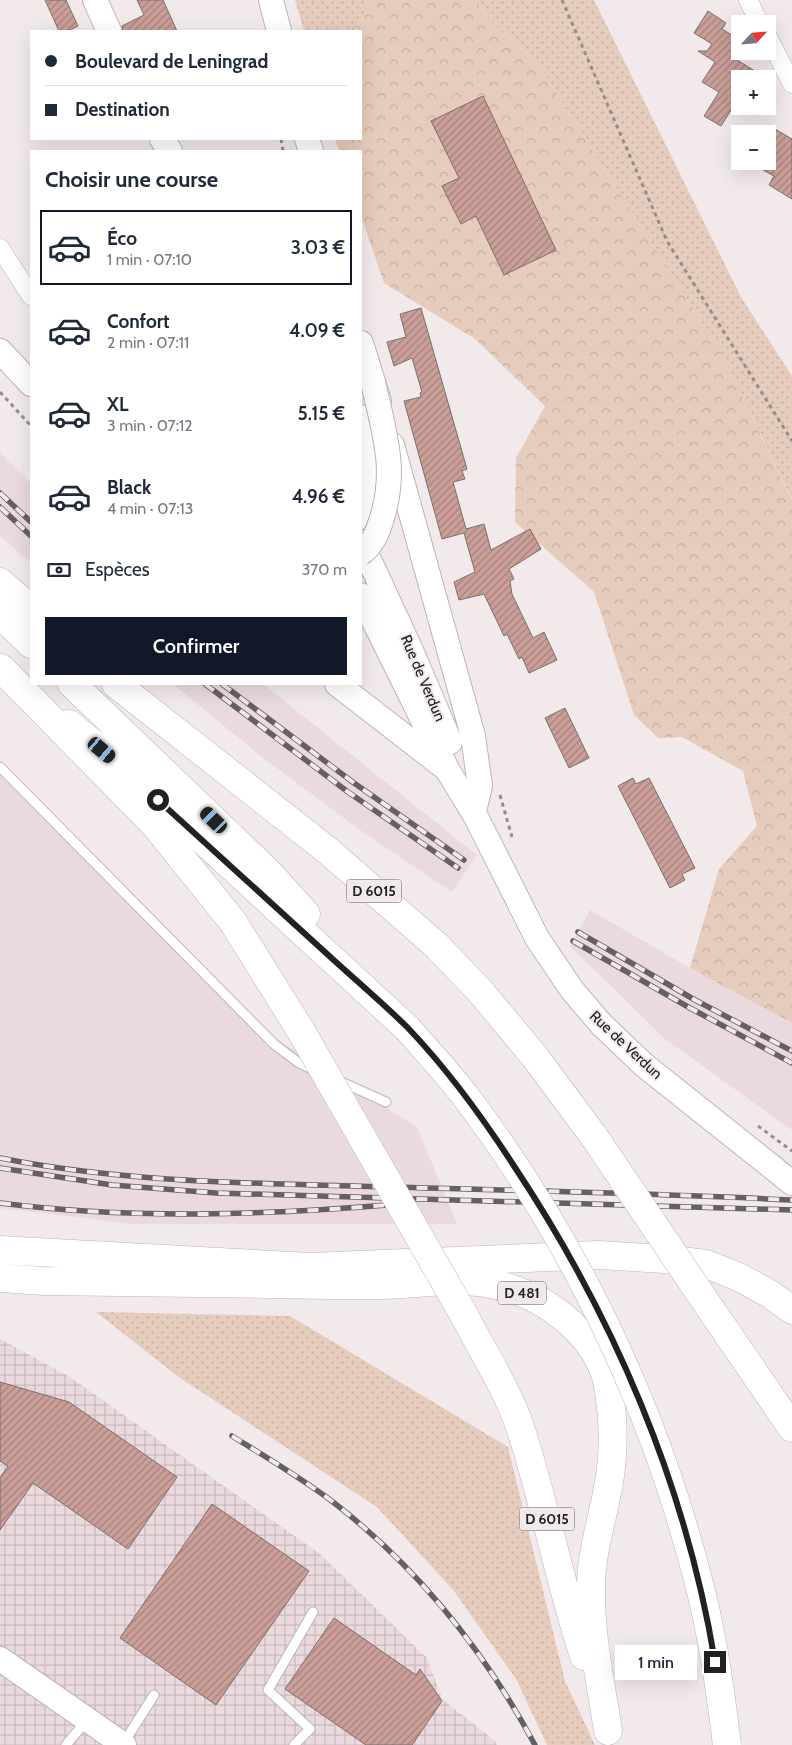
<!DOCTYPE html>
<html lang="fr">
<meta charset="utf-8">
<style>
body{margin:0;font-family:Cabin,sans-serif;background:#f2f2f3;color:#1f2937;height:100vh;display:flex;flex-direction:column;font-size:19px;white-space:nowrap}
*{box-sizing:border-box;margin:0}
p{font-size:16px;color:#747a83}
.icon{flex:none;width:28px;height:28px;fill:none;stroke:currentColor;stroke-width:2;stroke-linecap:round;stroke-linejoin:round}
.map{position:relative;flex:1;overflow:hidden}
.drawer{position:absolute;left:30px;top:150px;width:332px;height:535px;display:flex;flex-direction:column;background:#fff;border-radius:0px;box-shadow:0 5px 20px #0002}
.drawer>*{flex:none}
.top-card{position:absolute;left:30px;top:30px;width:332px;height:110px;border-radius:0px;box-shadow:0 5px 20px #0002;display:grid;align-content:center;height:110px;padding:0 15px;background:#fff}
.needle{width:32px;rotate:64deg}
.fabs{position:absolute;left:731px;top:15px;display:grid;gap:10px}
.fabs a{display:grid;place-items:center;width:45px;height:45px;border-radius:0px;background:#fff;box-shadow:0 5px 20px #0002;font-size:25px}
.end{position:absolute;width:22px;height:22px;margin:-11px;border:6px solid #232021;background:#fff;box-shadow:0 0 0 2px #fff}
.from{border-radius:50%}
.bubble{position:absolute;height:35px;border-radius:0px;background:#fff;box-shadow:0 5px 20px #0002;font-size:16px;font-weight:600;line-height:35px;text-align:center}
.car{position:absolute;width:15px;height:30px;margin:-15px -8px;border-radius:6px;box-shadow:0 0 4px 1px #0007;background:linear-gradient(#222 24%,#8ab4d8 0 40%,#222 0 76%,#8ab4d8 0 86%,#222 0)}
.top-card b{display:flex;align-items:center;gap:18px;height:48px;font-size:19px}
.top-card b+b{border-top:1px solid #e0e1e3}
.top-card i{width:12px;height:12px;background:#1f2937}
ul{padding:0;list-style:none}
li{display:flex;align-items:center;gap:15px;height:75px;margin:0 10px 8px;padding:0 5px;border:2px solid transparent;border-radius:0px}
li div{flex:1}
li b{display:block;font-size:19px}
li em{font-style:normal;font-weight:600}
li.current{border-color:#111827}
li>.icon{width:45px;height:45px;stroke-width:1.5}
h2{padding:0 15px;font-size:22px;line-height:60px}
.pay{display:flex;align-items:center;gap:12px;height:55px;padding:0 15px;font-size:19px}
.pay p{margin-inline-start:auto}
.button{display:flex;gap:10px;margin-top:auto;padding:10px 15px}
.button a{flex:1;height:58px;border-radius:0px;background:#111827;color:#fff;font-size:20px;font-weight:600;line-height:58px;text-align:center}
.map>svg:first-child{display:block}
</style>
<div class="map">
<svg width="792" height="1745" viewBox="0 0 792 1745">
<defs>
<pattern id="industrial-grid" width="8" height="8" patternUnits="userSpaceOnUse" patternTransform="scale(1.25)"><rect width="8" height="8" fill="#ebdadd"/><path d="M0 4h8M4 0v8" fill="none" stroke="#c9bbbd"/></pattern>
<pattern id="grass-dots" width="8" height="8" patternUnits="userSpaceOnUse" patternTransform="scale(1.25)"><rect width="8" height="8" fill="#e6ccbc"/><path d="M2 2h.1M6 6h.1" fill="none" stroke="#c5afa1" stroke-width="1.8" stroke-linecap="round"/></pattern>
<pattern id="forest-crowns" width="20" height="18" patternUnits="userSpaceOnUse" patternTransform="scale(1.25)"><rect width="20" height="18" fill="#e6ccbc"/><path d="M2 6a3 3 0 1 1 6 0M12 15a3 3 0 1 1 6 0" fill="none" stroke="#c5afa1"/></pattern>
<pattern id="building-hatch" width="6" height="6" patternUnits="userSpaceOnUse" patternTransform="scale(1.25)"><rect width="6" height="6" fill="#cb9f98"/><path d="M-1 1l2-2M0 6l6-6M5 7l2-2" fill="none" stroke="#a4817c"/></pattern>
</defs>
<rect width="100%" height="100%" fill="#f2e9eb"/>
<path fill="#ebdadd" d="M 0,453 L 31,484 L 31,563 L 0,536 Z
M 173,684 L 263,684 L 477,855 L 452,892 L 364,833 L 258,754 Z
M 0,766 L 275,1038 L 417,1127 L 457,1224 L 133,1224 L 0,1208 Z
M 590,910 L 690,968 L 792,1023 L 792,1130 L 665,1039 L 570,946 Z"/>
<path fill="url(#industrial-grid)" d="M 0,1339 L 70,1377 L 320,1554 L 427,1658 L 442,1699 L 494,1740 L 497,1745 L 0,1745 Z"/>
<path fill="url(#grass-dots)" d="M 295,0 L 367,0 L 365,18 L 348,31 L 304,31 Z
M 475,0 L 594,0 L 741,297 L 792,376 L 792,499 L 720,351 L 536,61 L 494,25 Z
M 96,1312 L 290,1316 L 508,1447 L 565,1681 L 595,1745 L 547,1745 L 516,1679 L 454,1591 L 377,1507 L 180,1378 Z"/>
<path fill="url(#forest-crowns)" d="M 367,0 L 475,0 L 494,25 L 536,61 L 720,351 L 792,500 L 792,1023 L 690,968 L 719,869 L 757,826 L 743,771 L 682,737 L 658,738 L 634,715 L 594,592 L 515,522 L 516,458 L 545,406 L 475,339 L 384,283 L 361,216 L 361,151 L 339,151 L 335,139 L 361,139 L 361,31 L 348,31 L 365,18 Z"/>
<path fill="url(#building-hatch)" stroke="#78706e" d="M 45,0 L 66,0 L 78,26 L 68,31 L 59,31 Z
M 137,0 L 163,0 L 177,31 L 123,31 L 122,26 L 144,15 Z
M 708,11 L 726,23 L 722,29 L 740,40 L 733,51 L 743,51 L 737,60 L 768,79 L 740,79 L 740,96 L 721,126 L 704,116 L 719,92 L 702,82 L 715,62 L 698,51 L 707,51 L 712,44 L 694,33 Z
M 483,96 L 556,250 L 504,275 L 476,216 L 461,224 L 442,186 L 459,178 L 431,121 Z
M 768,125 L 792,139 L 792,199 L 769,185 L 774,176 L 763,170 L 768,162 Z
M 421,308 L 467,469 L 462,471 L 465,479 L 453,482 L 466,529 L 484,524 L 491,550 L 530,529 L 541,549 L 509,569 L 514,579 L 510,581 L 512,594 L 533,638 L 544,632 L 557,660 L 529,673 L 522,657 L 519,659 L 507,634 L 504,636 L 484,594 L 459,600 L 454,582 L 475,572 L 464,533 L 442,539 L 404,401 L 421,397 L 420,393 L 422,392 L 412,358 L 394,366 L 387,342 L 406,337 L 400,314 Z
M 565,708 L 589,758 L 569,768 L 545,718 Z
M 633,778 L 636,784 L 649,778 L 695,868 L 682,874 L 685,880 L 670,888 L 618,786 Z
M 0,1382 L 69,1402 L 177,1477 L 128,1549 L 33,1483 L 0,1530 L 0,1478 L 8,1466 L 0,1461 Z
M 212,1504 L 309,1571 L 216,1705 L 120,1638 Z
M 334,1618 L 416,1675 L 420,1669 L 442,1701 L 412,1745 L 366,1745 L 285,1689 Z"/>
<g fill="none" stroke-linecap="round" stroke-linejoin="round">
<defs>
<path id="lane" d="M 0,767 L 274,1044 L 299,1063 L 316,1071
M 337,1080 L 386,1102
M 123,1744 L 154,1695
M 66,1745 L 87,1720
M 294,1745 L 310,1729 L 268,1690 L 313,1612"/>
<path id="street" d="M 748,0 L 760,24
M 768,37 L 792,84
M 0,248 L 31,296"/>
<path id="secondary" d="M 95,0 L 109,31
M 271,0 L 279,31
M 162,139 L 170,151
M 307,139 L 311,151
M 361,343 L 379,401
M 0,351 L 31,384
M 361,417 C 369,449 383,488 361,517
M 392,445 L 473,736 L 480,786 L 474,811
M 361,542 L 410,648 L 450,742
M 361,595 L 448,771 L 476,817 L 537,938 L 572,990 L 601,1024 L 644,1065 L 792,1183
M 337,684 L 444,767
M 0,1659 L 124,1745"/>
<path id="primary" d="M 0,614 L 31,644
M 72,684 L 270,874 L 306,914
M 69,724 L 131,774 L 408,1029"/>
<path id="highway" d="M 0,582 L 31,609
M 1,668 L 156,826 L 233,922 L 301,1031
M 116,684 L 327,850 L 437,946 L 480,991 L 535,1057 L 595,1138
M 0,1250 L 310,1267 L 599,1255 L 665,1259 L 706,1264 L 739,1277 L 770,1294 L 792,1310
M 0,1278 L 44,1281 C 119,1282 195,1283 270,1284 C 307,1284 345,1286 381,1285 C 427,1284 471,1274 515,1290 C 558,1305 603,1344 609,1391 C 614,1423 614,1456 608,1488 C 603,1515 595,1541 592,1568 C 587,1623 600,1677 608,1731
M 714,1314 L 792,1428
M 464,1315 C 482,1350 508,1391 520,1427 C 545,1503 559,1581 584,1656"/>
</defs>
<use href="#lane" stroke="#bdb4b6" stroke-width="11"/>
<use href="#street" stroke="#bdb4b6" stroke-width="19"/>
<use href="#secondary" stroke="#bdb4b6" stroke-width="26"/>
<use href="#primary" stroke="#bdb4b6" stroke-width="29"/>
<use href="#highway" stroke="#bdb4b6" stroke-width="29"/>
<path stroke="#938d8f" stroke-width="3" stroke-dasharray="4 4" stroke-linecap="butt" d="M 562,0 L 667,241 L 792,441
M 281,139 L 283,151
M 0,392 L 31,426
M 500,795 L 512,837
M 758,1126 L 792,1151"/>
<use href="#lane" stroke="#fff" stroke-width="9"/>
<use href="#street" stroke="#fff" stroke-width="18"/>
<use href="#secondary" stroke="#fff" stroke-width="24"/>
<use href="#primary" stroke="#fff" stroke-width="28"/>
<use href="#highway" stroke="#fff" stroke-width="28"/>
<defs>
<path id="rail" d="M 0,493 L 31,522
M 0,507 L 31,536
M 205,684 L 348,792 L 458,868
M 222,684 L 354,783 L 464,860
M 578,932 L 695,1000 L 792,1051
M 573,941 L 690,1008 L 792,1063
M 0,1158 C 116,1181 235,1183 353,1186 C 500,1190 646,1193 792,1200
M 0,1168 L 112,1185 L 216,1193 L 792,1210
M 0,1203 C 133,1220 267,1215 400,1204
M 232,1436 C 266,1457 301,1478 333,1502 C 417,1567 485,1652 535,1745"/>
</defs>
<use href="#rail" stroke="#656061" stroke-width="5.5"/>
<use href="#rail" stroke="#f2e9eb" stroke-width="4" stroke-dasharray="11" stroke-linecap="butt"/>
<defs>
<path id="secondary-bridge" d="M 361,553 C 371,547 378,532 381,521 C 398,470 384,433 373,382"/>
<path id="primary-bridge" d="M 408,1029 C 426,1050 446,1071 463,1093 C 572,1236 652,1402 697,1576 C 712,1631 720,1688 727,1745"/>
<path id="highway-bridge" d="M 301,1031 L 464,1315
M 595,1138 L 714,1314"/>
</defs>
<use href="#secondary-bridge" stroke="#bdb4b6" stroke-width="26" stroke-linecap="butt"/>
<use href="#primary-bridge" stroke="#bdb4b6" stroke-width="29" stroke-linecap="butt"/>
<use href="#highway-bridge" stroke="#bdb4b6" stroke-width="29" stroke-linecap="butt"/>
<use href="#secondary-bridge" stroke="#fff" stroke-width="24"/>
<use href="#primary-bridge" stroke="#fff" stroke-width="28"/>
<use href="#highway-bridge" stroke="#fff" stroke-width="28"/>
</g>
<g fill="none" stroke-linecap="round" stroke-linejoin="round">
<path stroke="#232021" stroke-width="6" d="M 158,800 C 214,851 270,902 326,953 C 353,978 382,1002 408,1028 C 448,1070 483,1118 514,1166 C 613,1315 686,1485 715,1662"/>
</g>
<g text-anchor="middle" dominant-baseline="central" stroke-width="4" stroke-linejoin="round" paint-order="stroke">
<g fill="#f2e9eb" stroke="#615c5e" stroke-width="1">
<rect x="346.5" y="879.5" width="55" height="23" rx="4"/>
<rect x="498" y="1281.5" width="48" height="23" rx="4"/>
<rect x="519.5" y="1507.5" width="55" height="23" rx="4"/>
</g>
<g font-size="14" font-weight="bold" fill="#232021">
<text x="374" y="891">D 6015</text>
<text x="522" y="1293">D 481</text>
<text x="547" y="1519">D 6015</text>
</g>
<g font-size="15" fill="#232021" stroke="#f2e9eb">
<text transform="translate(423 678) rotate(67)">Rue de Verdun</text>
<text transform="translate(626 1045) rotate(43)">Rue de Verdun</text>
</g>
</g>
</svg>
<div class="fabs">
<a><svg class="needle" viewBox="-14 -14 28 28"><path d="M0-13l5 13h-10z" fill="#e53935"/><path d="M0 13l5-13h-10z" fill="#747a83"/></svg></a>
<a>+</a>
<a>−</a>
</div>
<i class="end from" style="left:158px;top:800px"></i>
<i class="end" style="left:715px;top:1662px"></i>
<div class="bubble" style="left:615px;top:1645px;width:82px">1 min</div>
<i class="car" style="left:102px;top:750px;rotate:130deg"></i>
<i class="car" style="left:214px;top:820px;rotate:314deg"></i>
<div class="top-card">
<b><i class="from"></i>Boulevard de Leningrad</b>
<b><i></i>Destination</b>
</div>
<section class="drawer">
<h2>Choisir une course</h2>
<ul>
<li class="current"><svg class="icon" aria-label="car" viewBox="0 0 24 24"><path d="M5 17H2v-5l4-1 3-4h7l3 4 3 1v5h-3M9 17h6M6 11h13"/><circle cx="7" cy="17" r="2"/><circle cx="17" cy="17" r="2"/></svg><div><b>Éco</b><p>1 min · 07:10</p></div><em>3.03 €</em></li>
<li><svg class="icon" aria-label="car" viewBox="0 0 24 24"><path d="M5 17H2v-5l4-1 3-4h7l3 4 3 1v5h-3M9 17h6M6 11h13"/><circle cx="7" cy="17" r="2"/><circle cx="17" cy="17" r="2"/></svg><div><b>Confort</b><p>2 min · 07:11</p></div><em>4.09 €</em></li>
<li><svg class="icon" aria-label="car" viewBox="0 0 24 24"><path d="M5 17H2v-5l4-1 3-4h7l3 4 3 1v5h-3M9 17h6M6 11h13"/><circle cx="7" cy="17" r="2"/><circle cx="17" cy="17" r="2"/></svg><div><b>XL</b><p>3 min · 07:12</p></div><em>5.15 €</em></li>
<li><svg class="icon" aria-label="car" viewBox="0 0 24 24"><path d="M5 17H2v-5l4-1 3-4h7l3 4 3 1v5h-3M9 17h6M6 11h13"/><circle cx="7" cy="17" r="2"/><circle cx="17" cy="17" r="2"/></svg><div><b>Black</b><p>4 min · 07:13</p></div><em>4.96 €</em></li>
</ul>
<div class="pay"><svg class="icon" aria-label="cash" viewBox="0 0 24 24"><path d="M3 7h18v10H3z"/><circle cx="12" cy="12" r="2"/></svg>Espèces<p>370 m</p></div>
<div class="button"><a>Confirmer</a></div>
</section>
</div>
